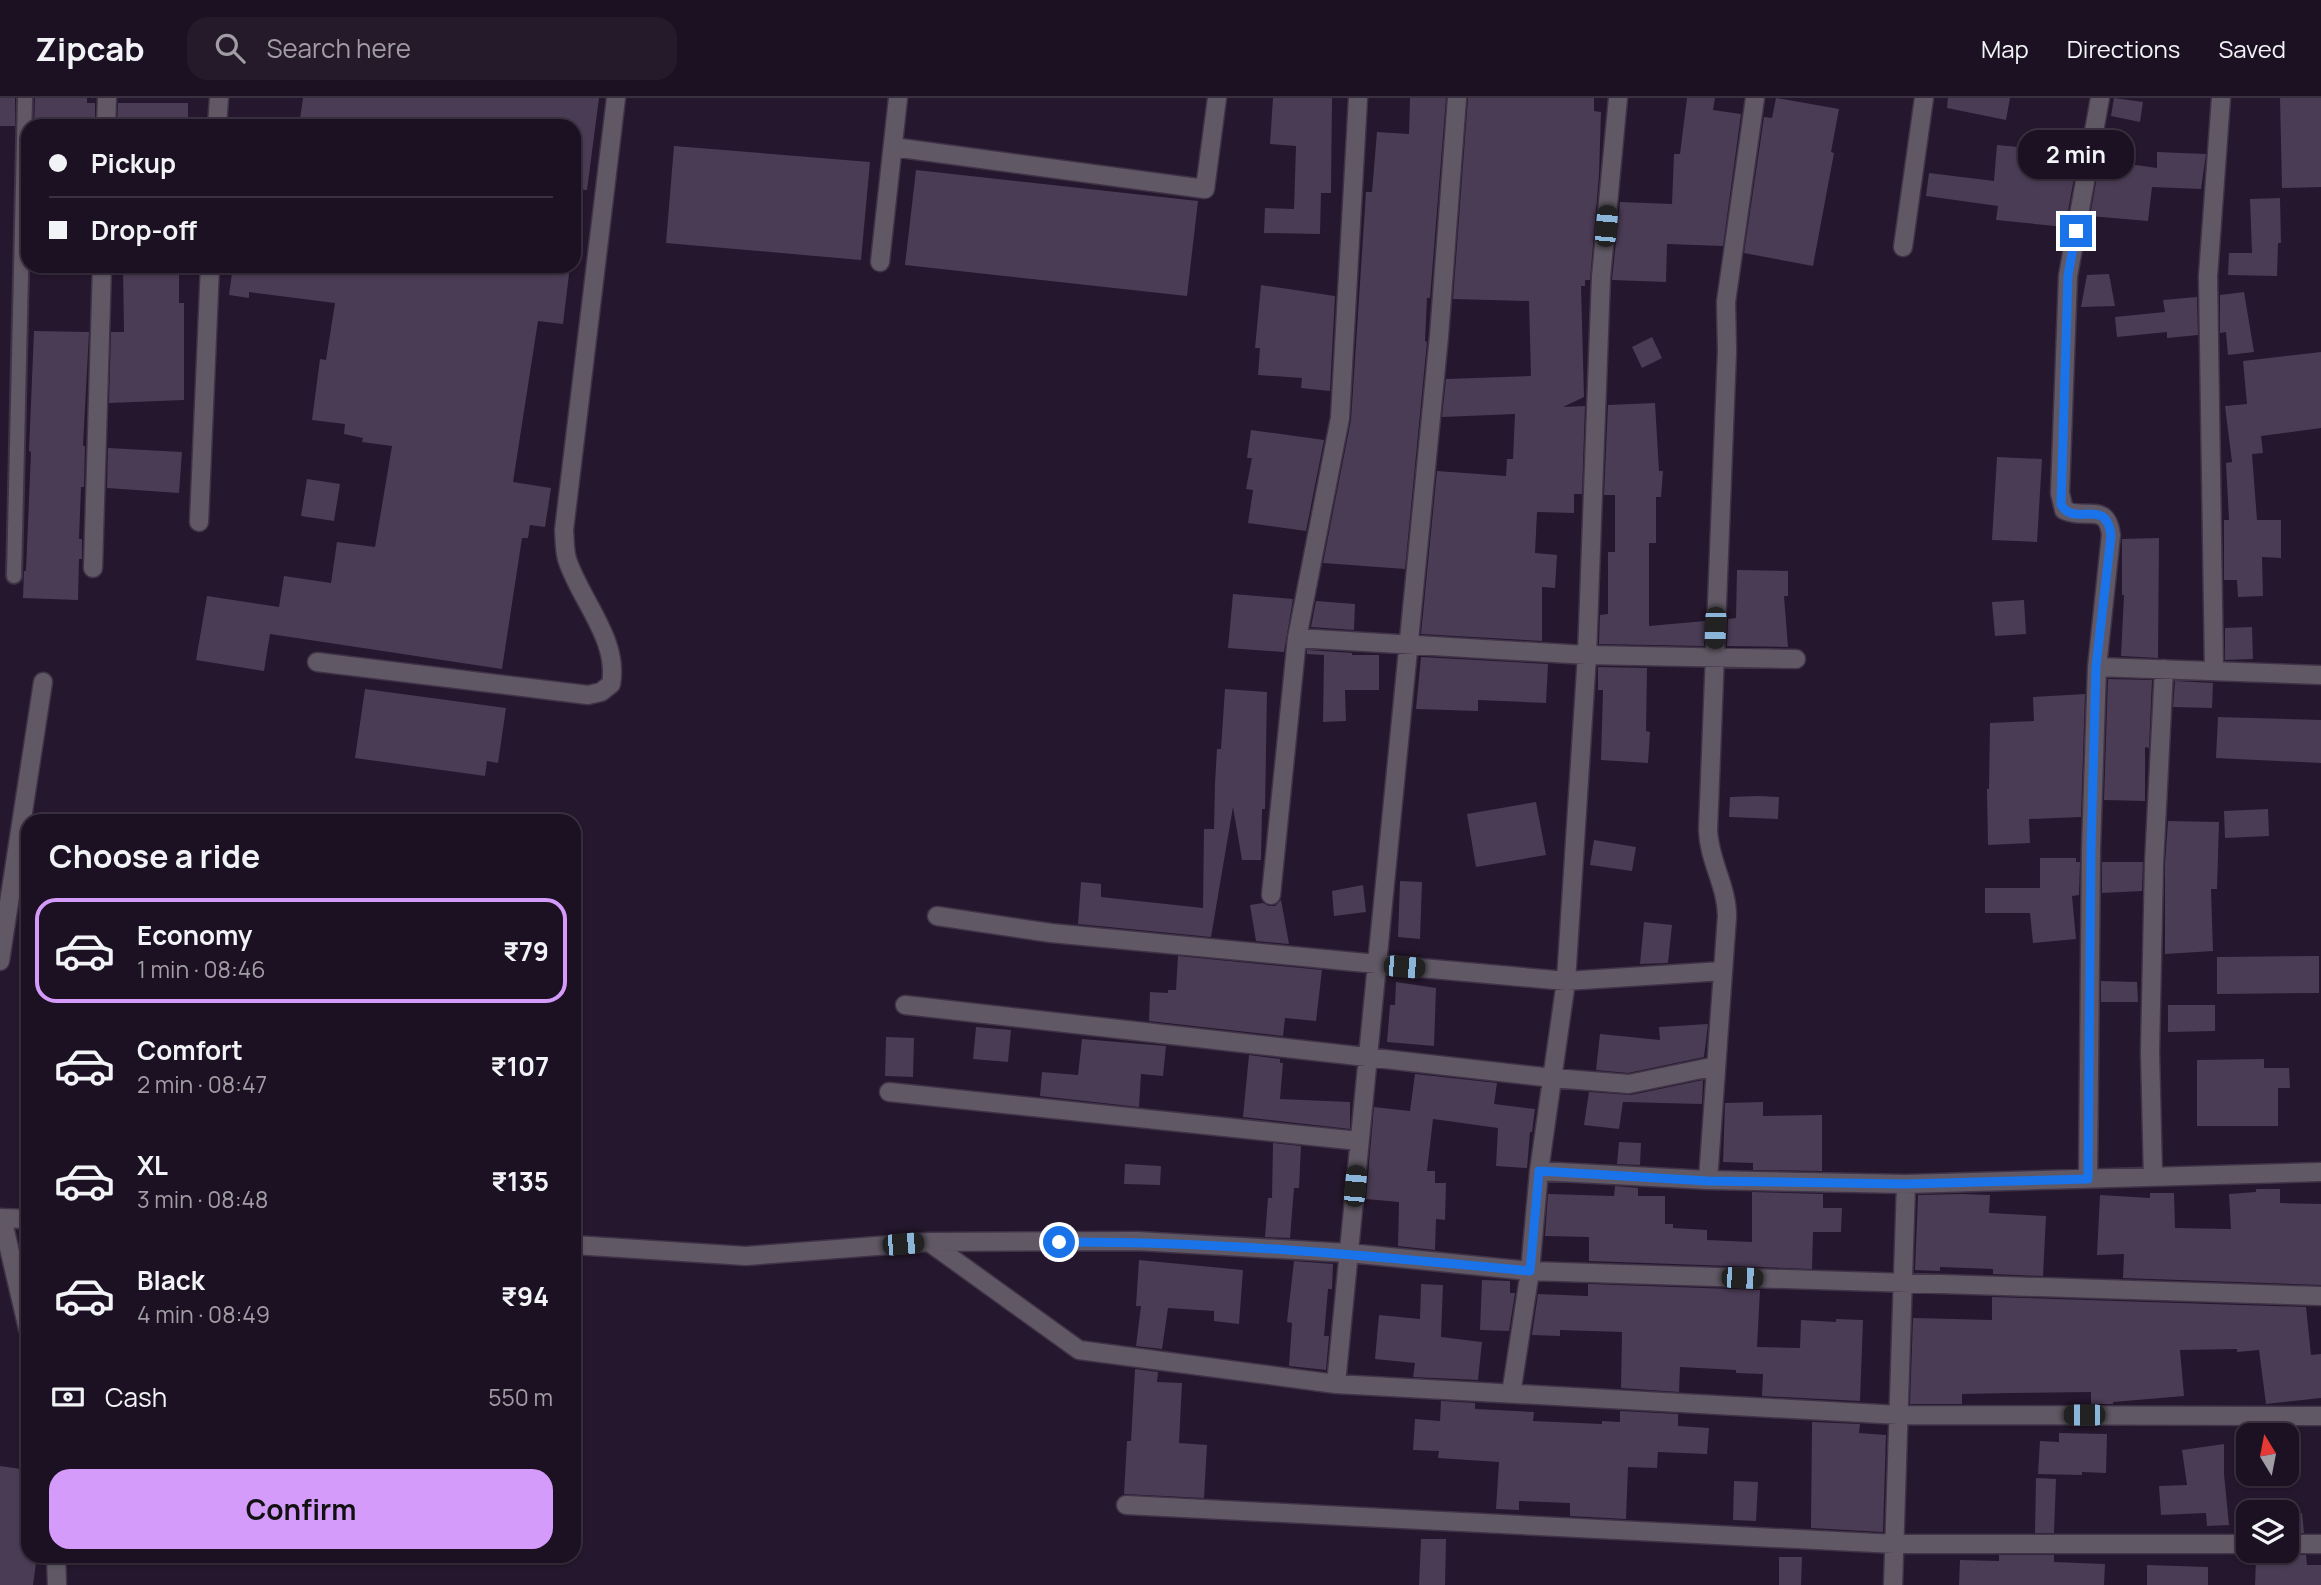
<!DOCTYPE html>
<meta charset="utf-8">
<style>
body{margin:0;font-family:Manrope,sans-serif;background:#251a2a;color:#f1f3f6;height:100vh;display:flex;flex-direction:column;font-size:26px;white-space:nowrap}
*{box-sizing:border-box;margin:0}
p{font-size:23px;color:#a09da5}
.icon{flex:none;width:38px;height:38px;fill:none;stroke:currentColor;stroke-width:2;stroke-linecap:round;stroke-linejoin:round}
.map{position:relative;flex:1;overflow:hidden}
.drawer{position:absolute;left:21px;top:716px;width:560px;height:749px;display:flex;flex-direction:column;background:#1c1122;border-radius:21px;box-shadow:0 2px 5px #0004,0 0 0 2px #3a3140}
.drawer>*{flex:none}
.guide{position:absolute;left:21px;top:21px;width:560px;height:154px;border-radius:21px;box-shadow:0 2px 5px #0004,0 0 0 2px #3a3140;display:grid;align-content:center;height:154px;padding:0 28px;background:#1c1122}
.needle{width:46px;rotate:350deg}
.buttons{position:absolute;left:2236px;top:1325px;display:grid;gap:14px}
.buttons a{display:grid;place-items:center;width:63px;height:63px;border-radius:14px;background:#1c1122;box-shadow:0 2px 5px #0004,0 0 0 2px #3a3140;font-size:35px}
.end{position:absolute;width:32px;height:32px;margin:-16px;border:9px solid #1a73e8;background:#fff;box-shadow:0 0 0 4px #fff}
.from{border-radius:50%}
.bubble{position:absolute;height:49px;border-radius:21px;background:#1c1122;box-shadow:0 2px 5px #0004,0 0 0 2px #3a3140;font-size:23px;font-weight:700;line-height:49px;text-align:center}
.car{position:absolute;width:21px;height:42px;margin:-21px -10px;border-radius:9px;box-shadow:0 0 5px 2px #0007;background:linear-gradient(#222 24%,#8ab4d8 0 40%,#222 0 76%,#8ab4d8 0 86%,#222 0)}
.guide b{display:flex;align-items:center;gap:24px;height:66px;font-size:26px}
.guide b+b{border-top:2px solid #3a3140}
.guide i{width:18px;height:18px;background:#f1f3f6}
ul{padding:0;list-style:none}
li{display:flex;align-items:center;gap:21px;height:105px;margin:0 14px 10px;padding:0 14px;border:4px solid transparent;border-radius:21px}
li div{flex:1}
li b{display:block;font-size:26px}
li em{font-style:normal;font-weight:700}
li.active{border-color:#d59bfa}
li>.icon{width:63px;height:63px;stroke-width:1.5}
h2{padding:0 28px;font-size:32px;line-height:84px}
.pay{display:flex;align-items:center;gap:18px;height:77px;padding:0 28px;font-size:26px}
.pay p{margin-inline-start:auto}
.action{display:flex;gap:14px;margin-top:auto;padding:14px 28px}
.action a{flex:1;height:80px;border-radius:21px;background:#d59bfa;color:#111;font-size:28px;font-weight:700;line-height:80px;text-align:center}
header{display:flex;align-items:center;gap:42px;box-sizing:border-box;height:98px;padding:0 35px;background:#1c1122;border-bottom:2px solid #3a3140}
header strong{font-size:33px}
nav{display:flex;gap:38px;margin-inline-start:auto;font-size:24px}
.search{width:490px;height:63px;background:#251a2a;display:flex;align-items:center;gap:18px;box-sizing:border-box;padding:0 24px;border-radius:21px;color:#a09da5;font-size:26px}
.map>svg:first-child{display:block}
</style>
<header>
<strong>Zipcab</strong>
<div class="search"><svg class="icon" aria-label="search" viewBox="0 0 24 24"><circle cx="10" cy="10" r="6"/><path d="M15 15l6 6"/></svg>Search here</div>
<nav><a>Map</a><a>Directions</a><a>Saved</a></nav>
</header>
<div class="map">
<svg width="2321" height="1487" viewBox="0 0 2321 1487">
<rect width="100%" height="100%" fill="#25172d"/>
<path fill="#4b3c55" d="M 0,0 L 15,0 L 15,28 L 0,28 Z
M 35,0 L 87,0 L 87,5 L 95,5 L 95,28 L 34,28 Z
M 303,0 L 599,0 L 587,92 L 574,91 L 574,28 L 299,28 Z
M 1273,0 L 1332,0 L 1331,95 L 1321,95 L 1320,136 L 1264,135 L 1265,110 L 1294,111 L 1296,48 L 1270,46 Z
M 1410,0 L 1446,0 L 1430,200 L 1427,200 L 1425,243 L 1427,244 L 1405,471 L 1323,465 L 1351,322 L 1366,94 L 1372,94 L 1377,34 L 1409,36 Z
M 1468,0 L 1594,0 L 1594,13 L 1601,14 L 1599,77 L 1590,182 L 1585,182 L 1585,188 L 1581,188 L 1584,299 L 1563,309 L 1585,308 L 1582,396 L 1574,396 L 1574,415 L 1537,414 L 1535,455 L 1557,457 L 1555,490 L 1542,489 L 1542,543 L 1421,536 L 1437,373 L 1506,378 L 1507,361 L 1513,361 L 1515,316 L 1442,319 L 1446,281 L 1531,278 L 1529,203 L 1453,201 Z
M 1687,0 L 1715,0 L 1713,12 L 1741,16 L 1723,148 L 1667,146 L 1666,184 L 1612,182 L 1620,104 L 1672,106 L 1674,56 L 1680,56 Z
M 1776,0 L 1839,11 L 1831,54 L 1834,55 L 1813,168 L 1744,155 L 1764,19 L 1772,20 Z
M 1948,0 L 2010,0 L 2006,22 L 1947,10 Z
M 2114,0 L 2143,4 L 2140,24 L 2111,18 Z
M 2280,0 L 2321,0 L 2321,89 L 2282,90 Z
M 118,5 L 188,5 L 188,28 L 117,28 Z
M 1997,47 L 2071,54 L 2070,58 L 2078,59 L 2065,129 L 1996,122 L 1998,108 L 1926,98 L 1929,75 L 1994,83 Z
M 674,48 L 870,64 L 861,162 L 666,145 Z
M 2157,54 L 2206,56 L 2201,91 L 2152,89 L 2148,123 L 2090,118 L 2100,62 L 2157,70 Z
M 916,72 L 1198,103 L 1187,198 L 905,167 Z
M 2280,100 L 2281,145 L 2278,145 L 2277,178 L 2228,177 L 2229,155 L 2252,155 L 2250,101 Z
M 123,168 L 179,168 L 179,205 L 184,205 L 184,302 L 109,305 L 111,234 L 124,234 Z
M 233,168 L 570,168 L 563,226 L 538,223 L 513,384 L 551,390 L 545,429 L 530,427 L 528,440 L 522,440 L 502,571 L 270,536 L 264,573 L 196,562 L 207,498 L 279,509 L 284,478 L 331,485 L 337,444 L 375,449 L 392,348 L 362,344 L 363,340 L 344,336 L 345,326 L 312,322 L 320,261 L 326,262 L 335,205 L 249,194 L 249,200 L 229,197 Z
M 2109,176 L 2115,208 L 2081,209 L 2087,177 Z
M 1261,187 L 1335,198 L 1330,293 L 1301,290 L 1302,280 L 1258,277 L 1260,250 L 1255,250 Z
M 2244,194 L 2254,254 L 2228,257 L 2226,234 L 2220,235 L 2220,197 Z
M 2197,199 L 2198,237 L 2167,240 L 2167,234 L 2117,239 L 2115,219 L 2165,214 L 2163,202 Z
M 34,233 L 89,234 L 83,348 L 85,348 L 84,389 L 81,389 L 79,441 L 82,441 L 82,461 L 79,461 L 78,502 L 23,500 L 24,473 L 26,473 L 31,354 L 29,353 Z
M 1652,239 L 1662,260 L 1642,270 L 1632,249 Z
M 2321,254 L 2321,330 L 2261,338 L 2263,355 L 2252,356 L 2257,422 L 2281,422 L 2281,460 L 2262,459 L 2263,498 L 2238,499 L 2237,482 L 2224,482 L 2224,422 L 2229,422 L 2226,365 L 2232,364 L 2225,308 L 2247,306 L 2243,263 Z
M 1655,305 L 1659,373 L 1663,373 L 1661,399 L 1656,399 L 1656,445 L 1649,445 L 1649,528 L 1705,523 L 1704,548 L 1599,546 L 1600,517 L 1608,516 L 1608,454 L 1615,454 L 1615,397 L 1604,397 L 1608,307 Z
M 1251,332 L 1324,342 L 1306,433 L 1248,425 L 1253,392 L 1246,391 L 1252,360 L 1247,360 Z
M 108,350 L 182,354 L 179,395 L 107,390 Z
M 1997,359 L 2042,361 L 2037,444 L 1992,442 Z
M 307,381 L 340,386 L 334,423 L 301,418 Z
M 2159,440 L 2158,560 L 2121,558 L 2124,497 L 2122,497 L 2122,441 Z
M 1737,472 L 1788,473 L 1788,498 L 1784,498 L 1788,549 L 1727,548 L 1728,521 L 1736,520 Z
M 1233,496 L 1293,501 L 1284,554 L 1228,550 Z
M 2024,502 L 2026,536 L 1995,538 L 1992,504 Z
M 1316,503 L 1355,506 L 1354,532 L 1311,529 Z
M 2252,529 L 2253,561 L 2225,562 L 2225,530 Z
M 1307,552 L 1352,555 L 1352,557 L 1379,557 L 1379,592 L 1345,592 L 1346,623 L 1323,624 L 1324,557 L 1307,556 Z
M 1421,559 L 1548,566 L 1546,605 L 1478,602 L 1478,613 L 1416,611 Z
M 1598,569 L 1647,570 L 1646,633 L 1650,634 L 1648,665 L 1601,662 L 1603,592 L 1598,592 Z
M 2108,581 L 2152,582 L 2149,650 L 2145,649 L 2145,703 L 2104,702 Z
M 2175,583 L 2213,585 L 2212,610 L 2173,609 Z
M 365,591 L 506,610 L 498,665 L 487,663 L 485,678 L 355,660 Z
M 1225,591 L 1267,594 L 1265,711 L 1262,711 L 1261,762 L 1242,762 L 1233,709 L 1211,839 L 1078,826 L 1081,784 L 1101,786 L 1101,799 L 1203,810 L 1204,731 L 1214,731 L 1215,685 L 1217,651 L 1221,651 Z
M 2085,596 L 2081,719 L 2029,721 L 2030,745 L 1988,747 L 1987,691 L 1989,691 L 1990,625 L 2034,623 L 2033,599 Z
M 2218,619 L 2321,622 L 2321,665 L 2216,660 Z
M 1758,698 L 1779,699 L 1778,721 L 1729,719 L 1730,699 Z
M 1536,704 L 1546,757 L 1476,769 L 1467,716 Z
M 2268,711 L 2269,738 L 2225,740 L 2224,713 Z
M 2168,723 L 2219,724 L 2217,791 L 2211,791 L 2213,853 L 2165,856 L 2165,766 Z
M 1594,742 L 1636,749 L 1632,773 L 1590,767 Z
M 2040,760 L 2076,760 L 2076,764 L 2080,764 L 2079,797 L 2072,798 L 2076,841 L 2033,845 L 2030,815 L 1985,815 L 1985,790 L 2040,790 Z
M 2102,764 L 2143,764 L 2142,793 L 2102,795 Z
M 1400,783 L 1422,784 L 1420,841 L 1398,839 Z
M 1363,787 L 1366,814 L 1334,818 L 1332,793 Z
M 1281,802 L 1289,846 L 1256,843 L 1250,807 L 1263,805 L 1269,808 L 1275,808 Z
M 1644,824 L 1672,827 L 1668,865 L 1640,866 Z
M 1178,858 L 1322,872 L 1316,923 L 1285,920 L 1283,938 L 1149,923 L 1150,894 L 1168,895 L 1168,892 L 1176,892 Z
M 2319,858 L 2319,895 L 2217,896 L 2217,859 Z
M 2101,883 L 2137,884 L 2138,904 L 2101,904 Z
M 1396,884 L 1436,890 L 1434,948 L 1387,944 L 1390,907 L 1395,907 Z
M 2168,907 L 2215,907 L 2215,933 L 2168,934 Z
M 1708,926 L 1704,959 L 1628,975 L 1596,972 L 1600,936 L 1660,942 L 1659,929 Z
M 976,929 L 1011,932 L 1008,964 L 973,961 Z
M 886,939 L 914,940 L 913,979 L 885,978 Z
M 1082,941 L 1166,948 L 1163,978 L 1141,976 L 1139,1009 L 1040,998 L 1042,974 L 1078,977 Z
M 1249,957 L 1280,961 L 1280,965 L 1283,965 L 1280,1001 L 1350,1004 L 1350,1031 L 1243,1019 Z
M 2264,961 L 2264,970 L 2289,970 L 2290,990 L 2278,990 L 2278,1028 L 2197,1028 L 2197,962 Z
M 1415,976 L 1497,985 L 1494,1006 L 1535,1011 L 1532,1034 L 1530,1034 L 1527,1070 L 1496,1068 L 1498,1030 L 1433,1021 L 1427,1073 L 1435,1073 L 1435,1085 L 1446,1085 L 1445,1122 L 1436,1121 L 1435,1152 L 1398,1148 L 1399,1104 L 1366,1101 L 1374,1009 L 1410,1013 Z
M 1703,982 L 1702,1006 L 1623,1004 L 1619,1031 L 1584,1027 L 1589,994 L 1631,997 Z
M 1763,1004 L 1763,1018 L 1822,1017 L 1822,1073 L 1753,1072 L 1753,1065 L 1723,1064 L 1725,1005 Z
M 1619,1044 L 1641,1045 L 1640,1067 L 1617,1066 Z
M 1273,1045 L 1301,1048 L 1299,1090 L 1294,1090 L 1290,1140 L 1265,1139 L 1268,1100 L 1272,1100 Z
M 1125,1066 L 1161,1068 L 1160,1087 L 1124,1086 Z
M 1615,1088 L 1638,1090 L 1638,1098 L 1665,1098 L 1665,1126 L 1673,1126 L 1673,1130 L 1707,1132 L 1707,1142 L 1752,1144 L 1752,1094 L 1823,1096 L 1823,1110 L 1842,1110 L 1841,1134 L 1813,1134 L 1812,1171 L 1589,1163 L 1589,1139 L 1545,1138 L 1548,1096 L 1614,1098 Z
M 2256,1091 L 2280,1091 L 2280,1105 L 2321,1106 L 2321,1187 L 2123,1180 L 2124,1156 L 2097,1157 L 2100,1097 L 2150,1100 L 2150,1095 L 2174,1095 L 2175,1130 L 2231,1131 L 2229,1096 L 2256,1094 Z
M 1962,1096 L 1990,1097 L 1989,1115 L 2046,1118 L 2043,1178 L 1993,1176 L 1993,1171 L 1940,1169 L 1940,1173 L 1915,1172 L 1918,1097 Z
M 1139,1162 L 1243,1172 L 1239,1226 L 1214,1223 L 1214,1213 L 1168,1210 L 1162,1251 L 1136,1248 L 1141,1208 L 1136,1208 Z
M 1294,1163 L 1333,1166 L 1332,1191 L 1328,1191 L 1324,1238 L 1329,1238 L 1326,1272 L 1289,1268 L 1292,1225 L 1287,1224 Z
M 1482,1182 L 1510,1183 L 1510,1195 L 1515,1195 L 1509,1233 L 1480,1232 Z
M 1421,1186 L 1443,1187 L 1441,1239 L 1482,1244 L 1478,1282 L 1413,1279 L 1415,1265 L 1375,1261 L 1379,1217 L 1420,1221 Z
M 1588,1186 L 1760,1192 L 1757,1249 L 1800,1250 L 1801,1222 L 1836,1224 L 1836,1221 L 1863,1222 L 1860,1303 L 1762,1298 L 1763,1276 L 1736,1275 L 1736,1272 L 1680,1269 L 1679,1294 L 1621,1290 L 1622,1234 L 1560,1232 L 1560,1238 L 1532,1237 L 1538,1196 L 1588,1198 Z
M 1992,1199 L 2306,1209 L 2311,1257 L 2321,1256 L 2321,1300 L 2266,1306 L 2259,1252 L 2237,1254 L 2237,1251 L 2180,1252 L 2184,1298 L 2113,1304 L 2113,1306 L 2091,1306 L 2091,1294 L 2011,1295 L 1962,1296 L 1962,1306 L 1910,1306 L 1913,1220 L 1992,1222 Z
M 1135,1271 L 1158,1274 L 1157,1284 L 1182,1285 L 1179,1345 L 1207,1347 L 1204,1400 L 1124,1396 L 1127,1343 L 1131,1343 Z
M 1441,1303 L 1475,1305 L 1475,1311 L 1534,1314 L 1533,1323 L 1602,1326 L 1602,1323 L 1620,1324 L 1620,1313 L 1678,1316 L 1678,1328 L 1709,1330 L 1707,1356 L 1658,1354 L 1657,1370 L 1628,1369 L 1626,1421 L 1570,1418 L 1570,1405 L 1519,1403 L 1519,1412 L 1496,1411 L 1499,1364 L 1438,1360 L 1439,1353 L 1413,1352 L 1415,1321 L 1440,1323 Z
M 1812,1324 L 1860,1326 L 1859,1335 L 1886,1337 L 1883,1434 L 1811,1430 Z
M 2059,1335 L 2107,1336 L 2106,1375 L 2082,1374 L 2082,1377 L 2038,1376 L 2040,1343 L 2059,1344 Z
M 2224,1346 L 2224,1376 L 2229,1427 L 2207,1428 L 2206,1415 L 2161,1417 L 2159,1388 L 2187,1387 L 2182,1352 Z
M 0,1368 L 28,1372 L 28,1458 L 37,1458 L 33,1487 L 0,1487 Z
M 2036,1380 L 2056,1381 L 2054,1435 L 2035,1435 Z
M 1734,1383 L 1758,1384 L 1756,1423 L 1733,1422 Z
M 2302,1415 L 2304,1435 L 2287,1435 L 2287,1416 Z
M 1421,1441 L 1446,1441 L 1445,1487 L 1419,1487 Z
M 1999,1457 L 2054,1457 L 2054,1464 L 2105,1466 L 2104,1487 L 1959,1487 L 1960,1462 L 1999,1463 Z
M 2287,1457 L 2306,1457 L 2307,1467 L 2321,1467 L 2321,1487 L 2255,1487 L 2256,1462 L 2281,1463 L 2281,1459 L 2287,1459 Z
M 1779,1459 L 1802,1459 L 1801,1487 L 1779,1487 Z
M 2147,1467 L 2208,1469 L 2208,1487 L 2147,1487 Z"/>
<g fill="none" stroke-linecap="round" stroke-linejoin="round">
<defs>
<path id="service" d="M 14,478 L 25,0"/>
<path id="minor" d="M 1457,0 L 1439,238 L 1377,866 L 1566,883 L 1723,873
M 106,28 L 107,0
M 217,28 L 219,0
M 893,49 L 1205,91 L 1217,0
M 1903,149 L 1924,0
M 880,164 L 898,0
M 199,424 L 210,168
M 93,470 L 102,168
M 1297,540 L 1587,557 L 1796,561
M 317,564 L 588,597 L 601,594 L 611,586 C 619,543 582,504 568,464 C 564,454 565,442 564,432 L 616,0
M 2097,569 L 2321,577
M 2214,573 L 2208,178 L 2221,0
M 1271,797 L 1297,540 L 1340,320 L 1358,0
M 0,863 L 43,584
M 905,907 L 1553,980 L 1629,986 L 1716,968
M 889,994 L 1359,1043
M 1539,1073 L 1708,1082 L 1906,1086 L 2321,1074
M 2153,1079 L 2150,954 L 2154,766 L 2164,571
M 2088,1081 L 2091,751 L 2097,569 L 2111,437 C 2107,403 2085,423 2064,412 L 2060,395 L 2068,178 L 2100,0
M 1708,1082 L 1727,818 C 1727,788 1709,763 1708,732 L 1727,253 L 1726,204 L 1755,0
M 0,1120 L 28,1121
M 2,1120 L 28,1231
M 929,1144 L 1079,1252 L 1336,1286 L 1377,866 L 1051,835 L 937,818
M 574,1147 L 746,1158 L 929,1144 L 1137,1143 L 1349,1155 L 1530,1173 L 2321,1198
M 1336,1286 L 1899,1317 L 2321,1318
M 1511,1296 L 1530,1173 L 1539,1073 L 1566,883 L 1587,557 L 1601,179 L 1618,0
M 1126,1407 L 1895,1446 L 2249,1446
M 2287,1446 L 2321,1446
M 56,1458 L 57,1487
M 1893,1487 L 1906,1086"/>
</defs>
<use href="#service" stroke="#403348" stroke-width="18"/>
<use href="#minor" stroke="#403348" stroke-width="21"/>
<use href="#service" stroke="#605965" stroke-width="14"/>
<use href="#minor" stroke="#605965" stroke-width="18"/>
</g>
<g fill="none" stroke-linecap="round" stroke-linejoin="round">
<path stroke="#1a73e8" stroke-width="9" d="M 1059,1144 C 1216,1143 1373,1158 1530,1173 L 1539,1073 L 1708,1083 L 1906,1086 L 2088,1081 L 2091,751 L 2096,569 L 2111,438 C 2107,397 2073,431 2061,406 L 2068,178 L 2076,133"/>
</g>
</svg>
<div class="buttons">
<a><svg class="needle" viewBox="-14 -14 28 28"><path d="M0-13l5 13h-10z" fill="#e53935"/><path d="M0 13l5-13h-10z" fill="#a09da5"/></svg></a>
<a><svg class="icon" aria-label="layers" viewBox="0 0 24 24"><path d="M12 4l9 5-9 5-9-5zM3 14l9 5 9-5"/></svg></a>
</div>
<i class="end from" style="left:1059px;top:1144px"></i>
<i class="end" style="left:2076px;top:133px"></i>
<div class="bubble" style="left:2018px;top:32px;width:116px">2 min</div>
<i class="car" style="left:1606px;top:128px;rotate:5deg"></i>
<i class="car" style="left:1715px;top:530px;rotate:182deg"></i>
<i class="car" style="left:1404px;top:869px;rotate:95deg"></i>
<i class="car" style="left:1355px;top:1088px;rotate:5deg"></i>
<i class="car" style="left:903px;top:1146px;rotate:85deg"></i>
<i class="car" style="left:1742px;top:1180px;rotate:92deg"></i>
<i class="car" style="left:2084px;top:1317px;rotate:270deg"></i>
<div class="guide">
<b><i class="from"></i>Pickup</b>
<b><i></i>Drop-off</b>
</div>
<section class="drawer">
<h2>Choose a ride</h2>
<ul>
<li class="active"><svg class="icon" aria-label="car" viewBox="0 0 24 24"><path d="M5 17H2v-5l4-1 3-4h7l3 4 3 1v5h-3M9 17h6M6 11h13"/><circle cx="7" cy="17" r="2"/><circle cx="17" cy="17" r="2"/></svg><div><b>Economy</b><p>1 min · 08:46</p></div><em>₹79</em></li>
<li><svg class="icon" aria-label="car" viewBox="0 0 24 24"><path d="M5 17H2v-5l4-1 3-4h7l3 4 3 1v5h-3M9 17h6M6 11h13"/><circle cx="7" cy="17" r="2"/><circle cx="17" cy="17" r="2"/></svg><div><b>Comfort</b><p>2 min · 08:47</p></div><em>₹107</em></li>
<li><svg class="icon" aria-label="car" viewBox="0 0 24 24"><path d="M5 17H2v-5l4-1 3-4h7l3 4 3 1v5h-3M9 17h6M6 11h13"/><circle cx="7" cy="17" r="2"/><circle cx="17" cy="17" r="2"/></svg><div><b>XL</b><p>3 min · 08:48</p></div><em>₹135</em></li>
<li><svg class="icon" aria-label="car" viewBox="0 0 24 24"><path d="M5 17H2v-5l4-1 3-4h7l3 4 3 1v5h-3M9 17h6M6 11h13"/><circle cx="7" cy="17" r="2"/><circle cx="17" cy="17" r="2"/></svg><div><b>Black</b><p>4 min · 08:49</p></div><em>₹94</em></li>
</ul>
<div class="pay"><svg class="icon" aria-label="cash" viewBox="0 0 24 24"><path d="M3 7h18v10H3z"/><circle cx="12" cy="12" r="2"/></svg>Cash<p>550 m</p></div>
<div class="action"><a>Confirm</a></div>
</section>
</div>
